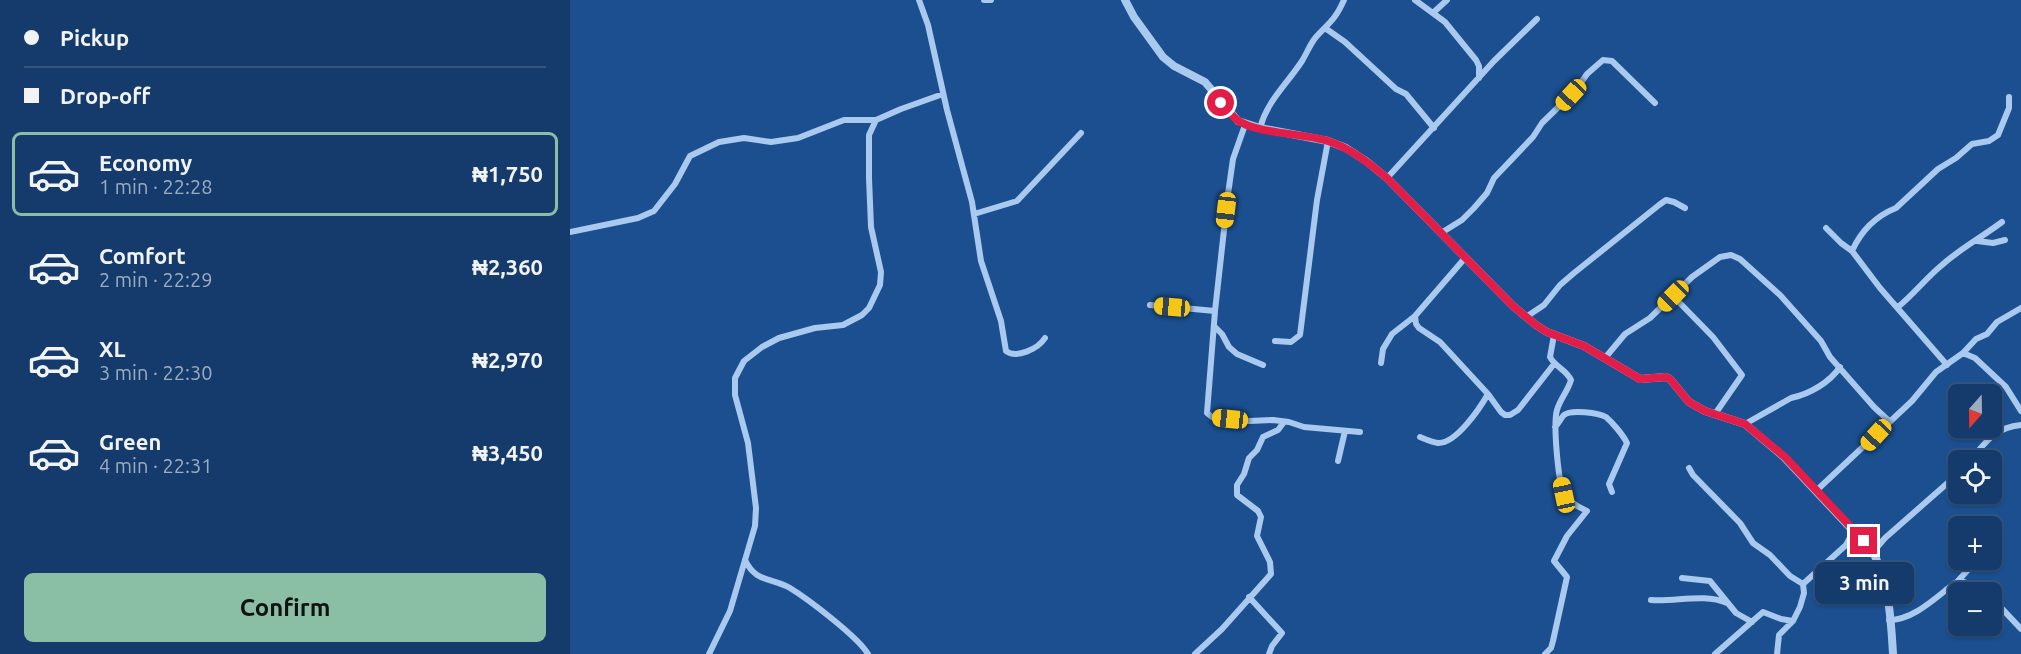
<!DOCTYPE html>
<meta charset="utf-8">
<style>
body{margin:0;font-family:Ubuntu,sans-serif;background:#1d4271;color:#f1f3f6;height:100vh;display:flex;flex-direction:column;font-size:22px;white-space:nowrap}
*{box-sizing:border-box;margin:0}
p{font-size:20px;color:#9dadc1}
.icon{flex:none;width:33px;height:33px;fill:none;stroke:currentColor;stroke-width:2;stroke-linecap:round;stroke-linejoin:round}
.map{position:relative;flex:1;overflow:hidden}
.sheet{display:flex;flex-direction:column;background:#143b6b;width:570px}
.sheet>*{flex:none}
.top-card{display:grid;align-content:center;height:132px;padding:0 24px;background:#143b6b}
.needle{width:39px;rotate:200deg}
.buttons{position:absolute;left:1378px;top:384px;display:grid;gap:12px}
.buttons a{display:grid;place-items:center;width:54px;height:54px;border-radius:9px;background:#143b6b;box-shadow:0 2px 4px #0004,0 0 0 2px #33557e;font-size:30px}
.end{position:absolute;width:27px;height:27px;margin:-14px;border:8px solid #e11d48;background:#fff;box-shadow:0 0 0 3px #fff}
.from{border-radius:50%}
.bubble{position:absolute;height:42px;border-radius:9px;background:#143b6b;box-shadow:0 2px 4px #0004,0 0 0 2px #33557e;font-size:20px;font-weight:700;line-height:42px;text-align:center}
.car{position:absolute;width:18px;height:36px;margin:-18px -9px;border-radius:8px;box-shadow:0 0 4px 2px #0007;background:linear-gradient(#f5c518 24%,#345 0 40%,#f5c518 0 76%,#345 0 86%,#f5c518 0)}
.top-card b{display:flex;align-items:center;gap:21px;height:57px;font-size:22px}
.top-card b+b{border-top:2px solid #33557e}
.top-card i{width:15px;height:15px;background:#f1f3f6}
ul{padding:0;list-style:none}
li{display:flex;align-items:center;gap:18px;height:84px;margin:0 12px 9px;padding:0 12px;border:3px solid transparent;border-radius:9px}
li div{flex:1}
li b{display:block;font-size:22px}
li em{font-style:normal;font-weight:700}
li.selected{border-color:#8abfa5}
li>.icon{width:54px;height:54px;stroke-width:1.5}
.primary-button{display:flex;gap:12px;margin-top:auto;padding:12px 24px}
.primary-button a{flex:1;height:69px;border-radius:9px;background:#8abfa5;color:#111;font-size:24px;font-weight:700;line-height:69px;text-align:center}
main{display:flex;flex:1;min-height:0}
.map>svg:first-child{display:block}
</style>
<main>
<section class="sheet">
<div class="top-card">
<b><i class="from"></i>Pickup</b>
<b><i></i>Drop-off</b>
</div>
<ul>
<li class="selected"><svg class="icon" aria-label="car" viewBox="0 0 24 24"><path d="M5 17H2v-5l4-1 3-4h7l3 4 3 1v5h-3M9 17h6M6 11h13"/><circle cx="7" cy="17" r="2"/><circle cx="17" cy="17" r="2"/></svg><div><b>Economy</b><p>1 min · 22:28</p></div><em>₦1,750</em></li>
<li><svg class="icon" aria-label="car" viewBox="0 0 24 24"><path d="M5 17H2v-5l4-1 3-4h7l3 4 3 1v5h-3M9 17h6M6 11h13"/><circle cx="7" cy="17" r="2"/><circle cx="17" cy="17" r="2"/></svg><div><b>Comfort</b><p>2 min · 22:29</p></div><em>₦2,360</em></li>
<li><svg class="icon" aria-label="car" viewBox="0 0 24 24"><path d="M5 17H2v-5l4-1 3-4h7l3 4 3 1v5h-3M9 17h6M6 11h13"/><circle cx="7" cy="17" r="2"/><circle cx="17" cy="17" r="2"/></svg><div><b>XL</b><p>3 min · 22:30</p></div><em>₦2,970</em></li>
<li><svg class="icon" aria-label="car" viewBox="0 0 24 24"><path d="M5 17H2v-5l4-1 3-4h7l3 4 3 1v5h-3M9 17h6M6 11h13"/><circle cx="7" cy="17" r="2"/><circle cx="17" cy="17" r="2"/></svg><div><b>Green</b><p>4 min · 22:31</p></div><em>₦3,450</em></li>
</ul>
<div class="primary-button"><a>Confirm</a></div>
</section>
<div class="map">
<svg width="1451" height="654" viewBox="0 0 1451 654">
<rect width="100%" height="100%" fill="#1b4f8f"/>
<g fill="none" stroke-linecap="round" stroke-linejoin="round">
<path stroke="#a9c9ee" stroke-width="6" d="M 349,0 L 358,25 L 377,110 L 402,202 L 411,261 L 431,321 L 436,351 C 446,359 468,349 475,338
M 414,0 L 421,0
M 845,0 L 875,22 L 906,60 L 909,66 L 909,78
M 864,12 L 877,0
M 755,28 L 775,42 L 826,89 L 836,94 L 864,128
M 675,125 L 663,159 L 658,194 L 645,311 L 637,413 L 642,417 L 679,421 L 703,420 L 719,422 L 734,427 L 790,432
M 690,128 C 697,101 717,84 732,61 C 737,53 740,44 746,37 C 760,22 765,20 774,0
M 817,178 L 924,61 L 967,19
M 404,214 L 447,201 L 511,133
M 1256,228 L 1271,243 L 1282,251 L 1310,288 L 1377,365
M 0,232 L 68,218 L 84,211 L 105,184 L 120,156 L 149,142 L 174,138 L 201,142 L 228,138 L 274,120 L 306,120 L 331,109 L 373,94
M 871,233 L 892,220 L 904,208 L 917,193 L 924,178 L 963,137 L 972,123 L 1006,90 L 1017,74 L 1033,60 L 1042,61 L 1085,103
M 1407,241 L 1423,243 L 1435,240
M 1282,251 C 1291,231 1306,216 1326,208 L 1368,169 L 1386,158 L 1402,144 L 1419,141 L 1428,135 L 1439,108 L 1439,97
M 1103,296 L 1143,337 L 1172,375 L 1145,414
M 580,305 L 645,311
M 1328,307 C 1344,294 1356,278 1372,265 C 1391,248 1412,237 1432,222
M 845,316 L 846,324 L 849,328 L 870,342 L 918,394 L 931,412 L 935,415 L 940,415 L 948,410 L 984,364
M 956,317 L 974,305 L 990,285 L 1004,273 L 1089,205 L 1096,200 L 1104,202 L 1115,208
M 644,326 L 652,334 L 659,347 L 667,354 L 693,365
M 705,341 L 721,342 L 730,335 L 747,200 L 758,141
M 1393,353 L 1405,358 L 1436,387 L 1451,411
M 1035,358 L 1055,334 L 1080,318 L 1122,277 L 1150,257 L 1161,255 L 1170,259 L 1210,295 L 1251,341 L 1260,357 L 1304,407 L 1319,421
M 811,363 L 813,349 L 822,334 L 845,316 L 895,258
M 1175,424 L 1221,398 C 1240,394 1260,382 1270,367
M 985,427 C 988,424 991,418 994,415 C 1001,409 1029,413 1036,417 C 1043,423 1053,435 1057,443 L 1039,484 L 1042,492
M 850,437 C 855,439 862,442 868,443 C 886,444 910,408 918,394
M 1401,460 C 1415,442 1426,427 1451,425
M 768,461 L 775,431
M 1119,468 L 1123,475 L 1170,523 L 1183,543 L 1200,555 L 1220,576 L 1233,584 L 1234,593 L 1230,607 L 1223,621 L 1209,635 L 1207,654
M 1247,490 L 1342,401 L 1366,372 L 1393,353 L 1406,339 L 1417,334 L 1427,322 L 1451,308
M 1422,551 L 1424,550
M 1303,552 L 1315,538 L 1389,473
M 175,560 C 186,583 201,577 220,588 C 238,599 288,637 298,654
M 1112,578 L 1140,581 L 1166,613 L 1182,622
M 1386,583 L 1407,560
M 1233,584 L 1276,545 L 1284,530
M 679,597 L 712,633 L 702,646 L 699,654
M 1422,598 L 1451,629
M 1081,600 C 1106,602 1134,593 1157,603
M 1319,620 C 1344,620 1366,597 1385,583 L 1394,582 L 1413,592
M 139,654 L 160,611 L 185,526 L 186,508 L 178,443 L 165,395 L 165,378 L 174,361 L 192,347 L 209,338 L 245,328 L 273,325 L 292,315 L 299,308 L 310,285 L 311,272 L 301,227 L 299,178 L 299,135 L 306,120
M 625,654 L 652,629 L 701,574 L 700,562 L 687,536 L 691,517 L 688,511 L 667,495 L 667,485 L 674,474 L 679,458 L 687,450 L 693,437 L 708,430 L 714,422
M 975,654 L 981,648 L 983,641 L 997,577 L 984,561 L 997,536 L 1017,511 C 1009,507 998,502 994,494 C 988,482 983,423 987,410 C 990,399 998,391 1001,380 C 996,369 985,367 980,357 L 984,335
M 1145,654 L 1193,612 L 1211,619 L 1223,621"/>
<path stroke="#a9c9ee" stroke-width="8" d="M 555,0 L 564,17 L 593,57 L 604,66 L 635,82 L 668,121 L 690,128 L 758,141 L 776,148 L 796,161 L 817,178 L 943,306 L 966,325 L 977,332 L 1014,346 L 1070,379 L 1096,377 L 1100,379 L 1119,402 L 1135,411 L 1175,424 L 1214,457 L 1303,552 C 1319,583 1321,619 1323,654"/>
</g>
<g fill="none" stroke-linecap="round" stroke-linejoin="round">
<path stroke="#e11d48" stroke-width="8" d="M 651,103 C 656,108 661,115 667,120 C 687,134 732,133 758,141 C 780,148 799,163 817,178 L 943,306 L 966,325 L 977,332 L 1014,346 L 1070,379 L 1096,377 L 1100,379 L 1119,402 L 1135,411 L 1175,424 L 1215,457 L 1294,541"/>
</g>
</svg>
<div class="buttons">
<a><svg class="needle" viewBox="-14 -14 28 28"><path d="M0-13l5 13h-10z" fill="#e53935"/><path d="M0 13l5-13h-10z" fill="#9dadc1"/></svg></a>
<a><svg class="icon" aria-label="locate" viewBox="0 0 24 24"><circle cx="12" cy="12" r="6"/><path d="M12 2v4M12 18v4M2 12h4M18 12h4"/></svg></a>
<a>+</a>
<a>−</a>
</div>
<i class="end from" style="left:651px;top:103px"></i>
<i class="end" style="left:1294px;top:541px"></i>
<div class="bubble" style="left:1245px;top:562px;width:99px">3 min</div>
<i class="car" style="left:1001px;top:95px;rotate:223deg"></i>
<i class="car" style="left:656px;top:210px;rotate:187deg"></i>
<i class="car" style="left:1103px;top:296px;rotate:225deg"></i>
<i class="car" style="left:602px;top:307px;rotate:275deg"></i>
<i class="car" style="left:660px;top:419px;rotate:276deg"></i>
<i class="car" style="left:1306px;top:435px;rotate:223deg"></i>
<i class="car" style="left:994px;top:495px;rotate:348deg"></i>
</div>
</main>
